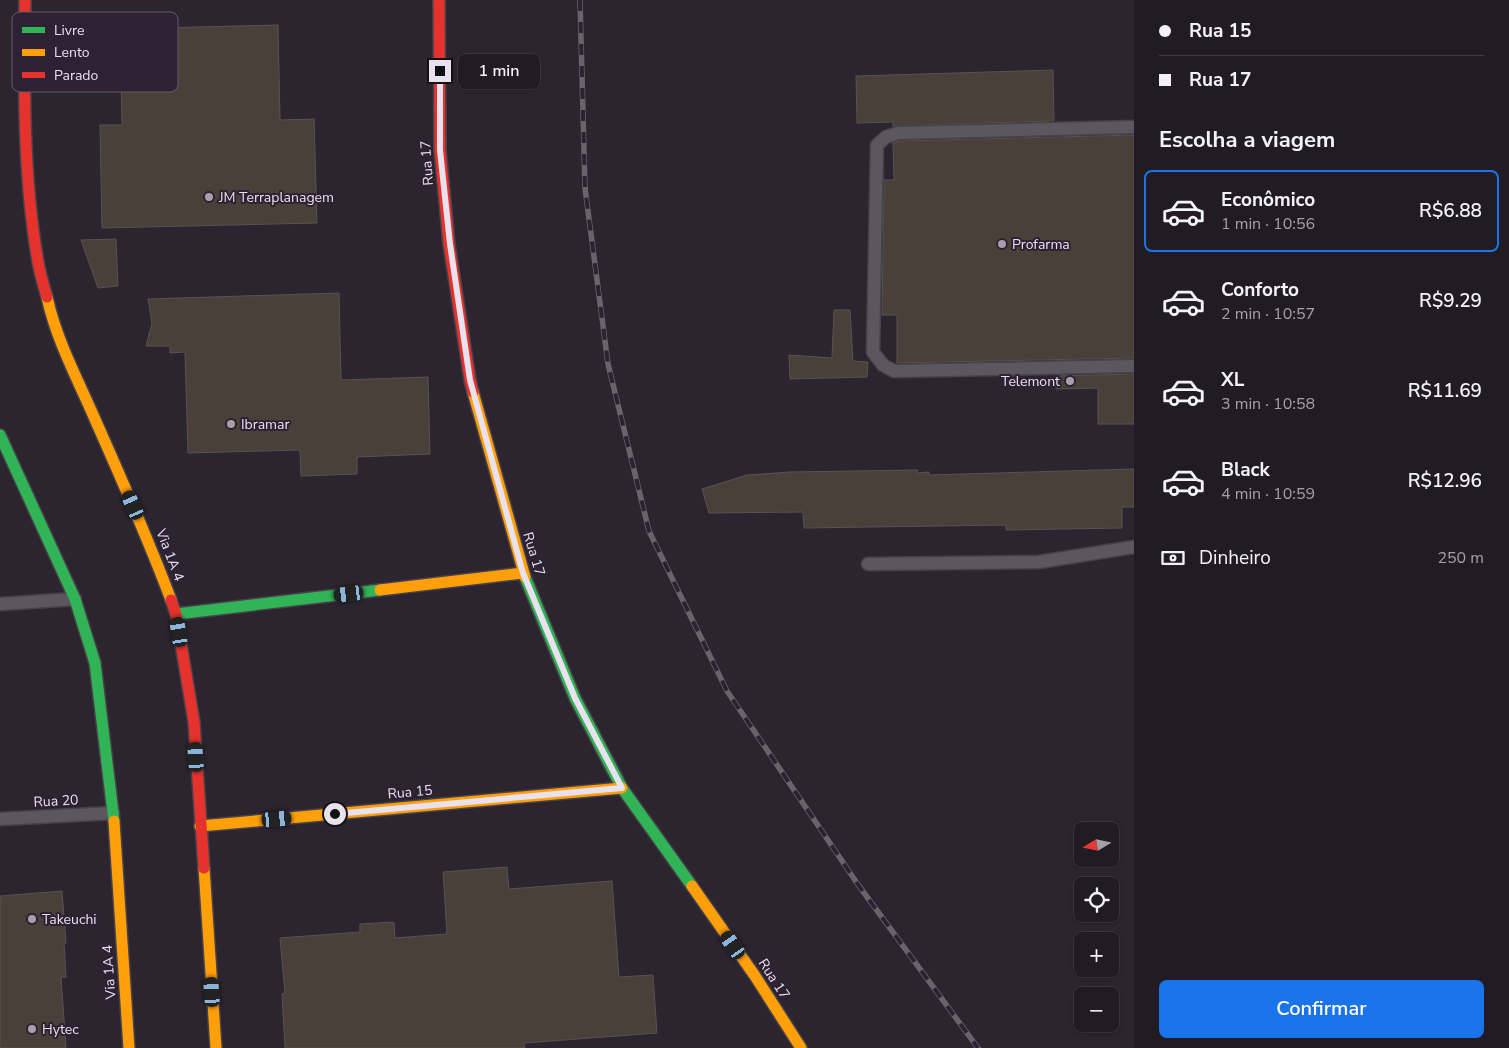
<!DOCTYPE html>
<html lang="pt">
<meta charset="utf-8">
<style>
body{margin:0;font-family:"Nunito Sans",sans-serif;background:#29252b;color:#f1f3f6;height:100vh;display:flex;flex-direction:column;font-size:19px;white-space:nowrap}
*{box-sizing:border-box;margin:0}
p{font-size:16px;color:#a2a1a6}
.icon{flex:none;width:28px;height:28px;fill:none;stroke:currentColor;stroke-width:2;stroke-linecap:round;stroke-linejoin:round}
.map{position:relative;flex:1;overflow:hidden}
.side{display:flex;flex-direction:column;background:#211c23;width:375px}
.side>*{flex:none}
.top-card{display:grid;align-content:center;height:110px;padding:0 25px;background:#211c23}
.needle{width:32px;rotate:260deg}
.tools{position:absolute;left:1074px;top:822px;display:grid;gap:10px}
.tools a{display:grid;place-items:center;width:45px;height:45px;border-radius:8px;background:#211c23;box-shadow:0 1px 4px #0004,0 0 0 1px #3e3a41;font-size:25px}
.end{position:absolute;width:22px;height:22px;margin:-11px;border:6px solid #e9e1ed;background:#111;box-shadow:0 0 0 2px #111}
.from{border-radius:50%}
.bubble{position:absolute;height:35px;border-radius:8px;background:#211c23;box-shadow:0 1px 4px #0004,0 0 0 1px #3e3a41;font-size:16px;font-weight:600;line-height:35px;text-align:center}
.car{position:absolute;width:15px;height:30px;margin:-15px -8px;border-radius:6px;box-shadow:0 0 4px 1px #0007;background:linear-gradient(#222 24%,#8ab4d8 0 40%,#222 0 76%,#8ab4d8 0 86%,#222 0)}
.top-card b{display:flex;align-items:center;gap:18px;height:48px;font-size:19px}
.top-card b+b{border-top:1px solid #3e3a41}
.top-card i{width:12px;height:12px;background:#f1f3f6}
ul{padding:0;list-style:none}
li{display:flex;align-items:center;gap:15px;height:82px;margin:0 10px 8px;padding:0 15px;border:2px solid transparent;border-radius:8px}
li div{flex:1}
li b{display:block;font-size:19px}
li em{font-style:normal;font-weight:600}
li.selected{border-color:#1a73e8}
li>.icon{width:45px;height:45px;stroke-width:1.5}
h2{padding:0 25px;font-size:22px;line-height:60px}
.pay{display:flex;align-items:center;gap:12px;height:55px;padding:0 25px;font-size:19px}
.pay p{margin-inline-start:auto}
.primary-button{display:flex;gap:10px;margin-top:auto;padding:10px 25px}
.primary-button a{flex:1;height:58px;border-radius:8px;background:#1a73e8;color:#fff;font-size:20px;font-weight:600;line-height:58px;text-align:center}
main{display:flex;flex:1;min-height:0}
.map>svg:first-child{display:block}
</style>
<main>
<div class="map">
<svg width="1134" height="1048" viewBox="0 0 1134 1048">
<rect width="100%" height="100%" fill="#2c252f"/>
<path fill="#49403a" stroke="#585253" d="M 278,25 L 280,120 L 314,119 L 317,223 L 102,228 L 100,125 L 122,125 L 121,64 L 117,64 L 117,29 Z
M 1053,70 L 1054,121 L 893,126 L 893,122 L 857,123 L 856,76 Z
M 1134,135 L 1134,358 L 897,363 L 897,315 L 882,315 L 884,180 L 894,180 L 893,143 L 899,141 Z
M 116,239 L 118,286 L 98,288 L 81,240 Z
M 339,293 L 341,380 L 428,377 L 430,454 L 357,457 L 357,474 L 301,476 L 300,450 L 188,453 L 185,352 L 170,353 L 170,346 L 146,346 L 152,323 L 148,299 Z
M 834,310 L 850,310 L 853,361 L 868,362 L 867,377 L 790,379 L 789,355 L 832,358 Z
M 1134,374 L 1134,424 L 1098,424 L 1098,388 L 1056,389 L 1056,376 Z
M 1134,469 L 1134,507 L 1122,507 L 1122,528 L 1006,530 L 1006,525 L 804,528 L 803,512 L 709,513 L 702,489 L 747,475 L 790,472 L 918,470 L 917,473 L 929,472 L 929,475 Z
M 507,867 L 509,889 L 612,881 L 619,977 L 653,975 L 657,1033 L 524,1043 L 525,1048 L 285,1048 L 282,994 L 285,993 L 280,938 L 360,932 L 360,924 L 394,922 L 395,938 L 447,934 L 443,872 Z
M 62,891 L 66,943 L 64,943 L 66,977 L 61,977 L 66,1048 L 0,1048 L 0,896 Z"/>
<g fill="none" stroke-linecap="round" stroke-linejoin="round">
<defs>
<path id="lane" d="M 1134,127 L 898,133 L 886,137 L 877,145 L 873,352 L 883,365 L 894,371 L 1134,366
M 868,564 L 1039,562 L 1134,547
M 0,604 L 75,599
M 0,819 L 113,813"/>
<path id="fast" d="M 0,435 L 75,599 L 95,663 L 114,821
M 525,577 L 575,698 L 622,788 L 692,886
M 176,614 L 380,590"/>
<path id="slow" d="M 47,297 C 56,339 77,378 94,417 C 121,478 148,538 171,600
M 473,392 L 525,577
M 380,590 L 523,573
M 114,821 L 129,1048
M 200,826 L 622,788
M 204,868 L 216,1048
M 692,886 L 755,976 L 801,1048"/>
<path id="jam" d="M 25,0 C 24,85 23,172 37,256 C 39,270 43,284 47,297
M 439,0 L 440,150 L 449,244 L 470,380 L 473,392
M 171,600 L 176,614 L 194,722 L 204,868"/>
</defs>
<use href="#lane" stroke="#47414a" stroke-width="15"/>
<use href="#fast" stroke="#47414a" stroke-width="14"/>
<use href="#slow" stroke="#47414a" stroke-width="14"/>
<use href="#jam" stroke="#47414a" stroke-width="14"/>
<use href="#lane" stroke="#5c575e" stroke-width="12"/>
<use href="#fast" stroke="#30b455" stroke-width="11"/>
<use href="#slow" stroke="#ff9f0a" stroke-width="11"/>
<use href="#jam" stroke="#e5322d" stroke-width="11"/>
<defs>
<path id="rail" d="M 580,0 L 585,188 L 608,364 L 649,531 L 727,691 L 859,886 L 978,1048"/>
</defs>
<use href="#rail" stroke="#68646a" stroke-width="5.5"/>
<use href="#rail" stroke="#2d2133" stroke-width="4" stroke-dasharray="11" stroke-linecap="butt"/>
</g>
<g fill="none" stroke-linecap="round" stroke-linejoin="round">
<path stroke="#e9e1ed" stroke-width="6" d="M 335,814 L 622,788 L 575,698 L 523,573 L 470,380 L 450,244 L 440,150 L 440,71"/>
</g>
<g fill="#a79faa" stroke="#2d2133" stroke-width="2">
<circle cx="209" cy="197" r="5"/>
<circle cx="1002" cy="244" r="5"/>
<circle cx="1070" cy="381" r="5"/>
<circle cx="231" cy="424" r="5"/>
<circle cx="32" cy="919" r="5"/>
<circle cx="32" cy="1029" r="5"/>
</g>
<g text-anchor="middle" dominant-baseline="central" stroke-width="4" stroke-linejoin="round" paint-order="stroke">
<g font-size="14" fill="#e9e1ed" stroke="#2d2133">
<text transform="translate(427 163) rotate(-94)">Rua 17</text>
<text transform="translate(534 554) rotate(73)">Rua 17</text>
<text transform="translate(170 555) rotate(69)">Via 1A 4</text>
<text transform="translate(410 792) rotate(-5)">Rua 15</text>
<text transform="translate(56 801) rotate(-3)">Rua 20</text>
<text transform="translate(109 972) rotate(-94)">Via 1A 4</text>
<text transform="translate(774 979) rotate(57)">Rua 17</text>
</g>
<g font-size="14" fill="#e9e1ed" stroke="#2d2133" text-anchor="start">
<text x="219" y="197">JM Terraplanagem</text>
<text x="1012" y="244">Profarma</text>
<text x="1060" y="381" text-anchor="end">Telemont</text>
<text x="241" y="424">Ibramar</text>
<text x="42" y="919">Takeuchi</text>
<text x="42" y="1029">Hytec</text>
</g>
</g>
<rect x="12" y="12" width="166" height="80" rx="8" fill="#2d2133" stroke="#655b6b" stroke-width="1"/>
<rect x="22" y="27" width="23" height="6" fill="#30b455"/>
<rect x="22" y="49" width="23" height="7" fill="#ff9f0a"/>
<rect x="22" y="72" width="23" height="6" fill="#e5322d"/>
<g font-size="14" fill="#e9e1ed">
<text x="54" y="35">Livre</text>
<text x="54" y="57">Lento</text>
<text x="54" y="80">Parado</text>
</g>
</svg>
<div class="tools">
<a><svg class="needle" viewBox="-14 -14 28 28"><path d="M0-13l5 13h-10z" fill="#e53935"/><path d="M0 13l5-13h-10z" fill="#a2a1a6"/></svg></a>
<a><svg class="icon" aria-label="locate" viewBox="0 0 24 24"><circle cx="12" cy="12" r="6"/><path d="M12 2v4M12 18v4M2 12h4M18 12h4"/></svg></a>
<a>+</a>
<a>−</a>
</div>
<i class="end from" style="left:335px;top:814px"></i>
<i class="end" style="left:440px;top:71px"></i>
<div class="bubble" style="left:458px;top:54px;width:82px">1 min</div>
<i class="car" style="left:133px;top:505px;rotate:336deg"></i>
<i class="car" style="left:349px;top:594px;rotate:263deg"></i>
<i class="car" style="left:179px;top:632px;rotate:351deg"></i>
<i class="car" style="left:196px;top:757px;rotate:356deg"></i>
<i class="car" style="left:277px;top:819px;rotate:85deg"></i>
<i class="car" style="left:733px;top:945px;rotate:325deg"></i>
<i class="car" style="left:212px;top:992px;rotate:356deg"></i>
</div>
<section class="side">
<div class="top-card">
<b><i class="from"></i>Rua 15</b>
<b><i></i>Rua 17</b>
</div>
<h2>Escolha a viagem</h2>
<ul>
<li class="selected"><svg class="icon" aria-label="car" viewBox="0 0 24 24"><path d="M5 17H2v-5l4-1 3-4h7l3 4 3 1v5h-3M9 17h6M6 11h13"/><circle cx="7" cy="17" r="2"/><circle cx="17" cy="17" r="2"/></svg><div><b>Econômico</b><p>1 min · 10:56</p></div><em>R$6.88</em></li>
<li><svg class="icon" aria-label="car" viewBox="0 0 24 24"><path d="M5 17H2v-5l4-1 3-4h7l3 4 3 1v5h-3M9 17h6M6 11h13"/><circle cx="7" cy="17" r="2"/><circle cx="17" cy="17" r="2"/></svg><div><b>Conforto</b><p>2 min · 10:57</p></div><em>R$9.29</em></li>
<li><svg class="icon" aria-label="car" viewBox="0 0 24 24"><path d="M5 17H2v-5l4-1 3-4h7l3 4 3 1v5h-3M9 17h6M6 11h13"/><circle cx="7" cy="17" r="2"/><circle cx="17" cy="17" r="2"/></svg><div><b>XL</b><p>3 min · 10:58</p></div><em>R$11.69</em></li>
<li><svg class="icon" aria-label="car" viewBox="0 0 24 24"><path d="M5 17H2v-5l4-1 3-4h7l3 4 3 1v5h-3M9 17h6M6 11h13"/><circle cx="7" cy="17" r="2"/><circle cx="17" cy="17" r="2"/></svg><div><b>Black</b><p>4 min · 10:59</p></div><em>R$12.96</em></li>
</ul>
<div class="pay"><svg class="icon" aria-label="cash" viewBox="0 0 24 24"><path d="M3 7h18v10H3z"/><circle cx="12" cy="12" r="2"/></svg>Dinheiro<p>250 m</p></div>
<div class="primary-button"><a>Confirmar</a></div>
</section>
</main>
